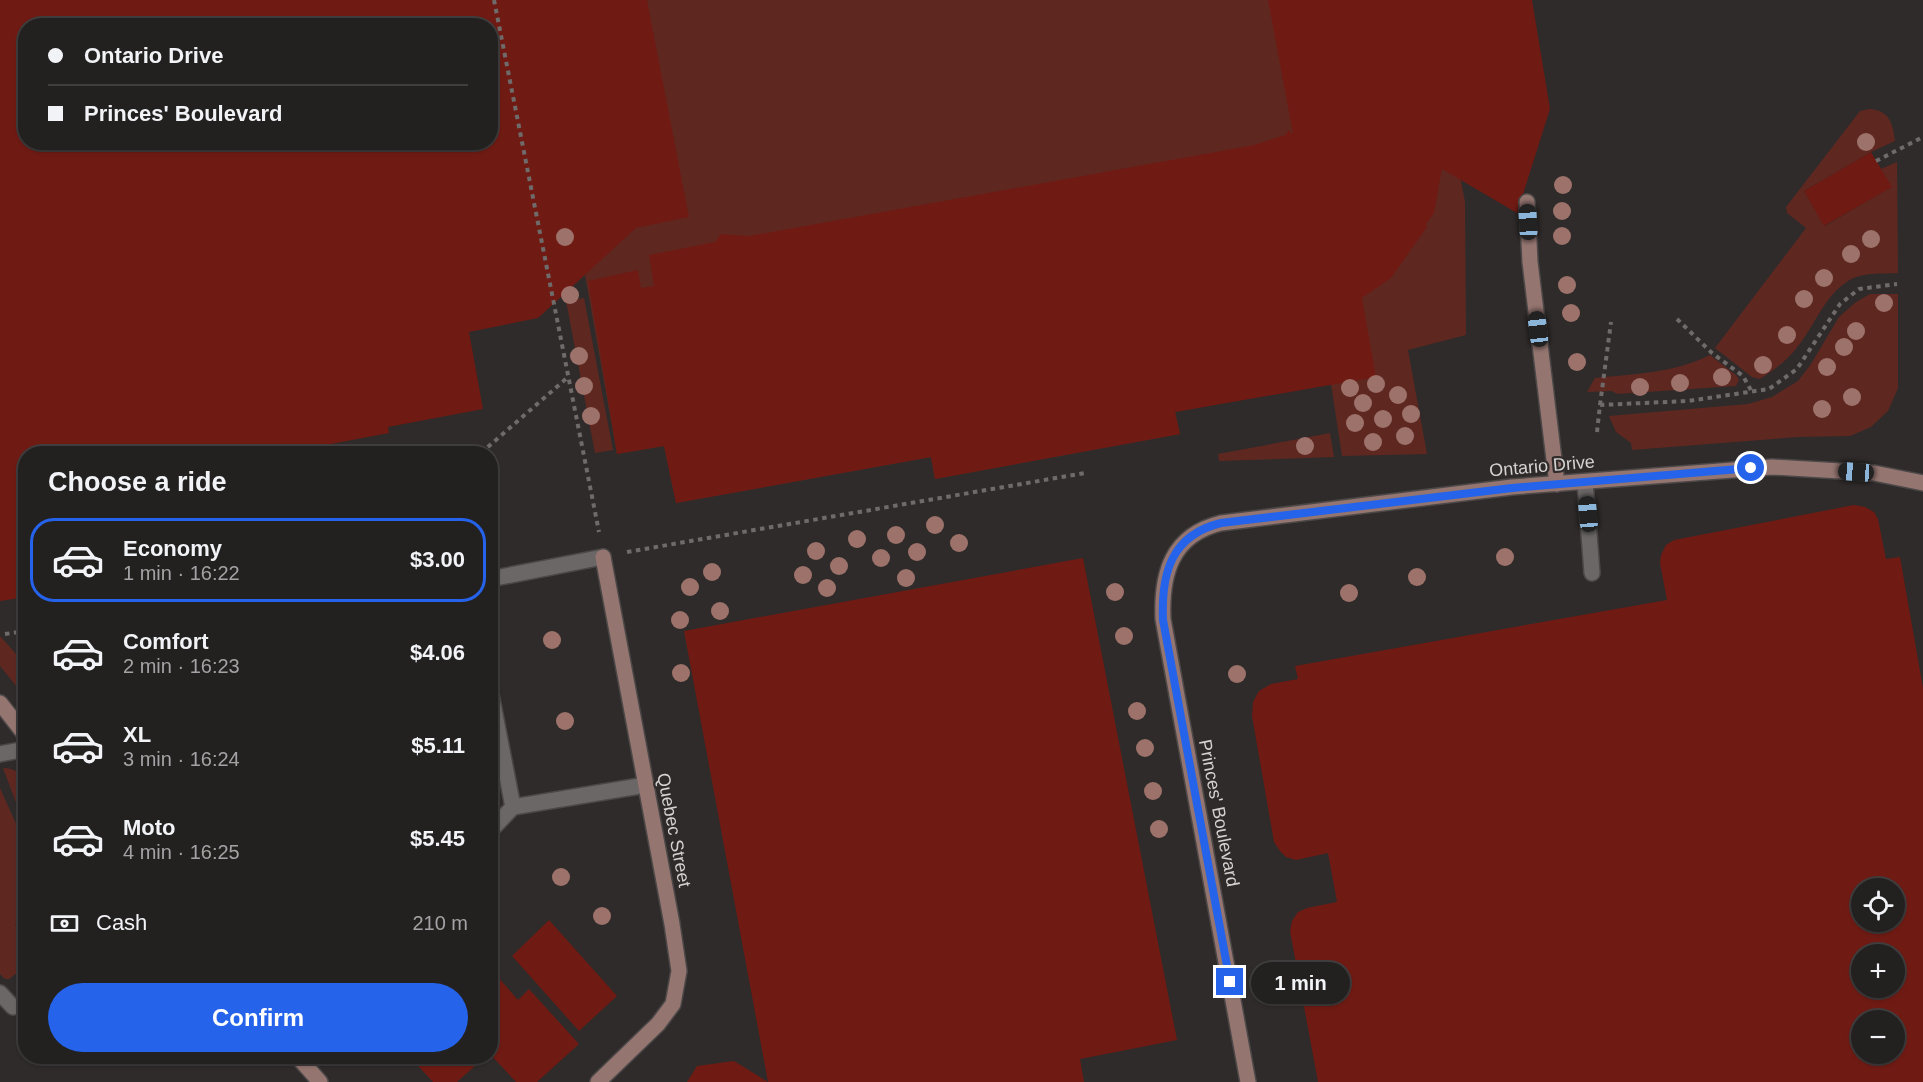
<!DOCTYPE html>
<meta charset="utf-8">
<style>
body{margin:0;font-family:Arial,sans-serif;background:#2b2829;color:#f1f3f6;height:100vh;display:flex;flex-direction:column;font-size:22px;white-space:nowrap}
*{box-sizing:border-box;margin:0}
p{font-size:20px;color:#a3a3a5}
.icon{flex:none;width:33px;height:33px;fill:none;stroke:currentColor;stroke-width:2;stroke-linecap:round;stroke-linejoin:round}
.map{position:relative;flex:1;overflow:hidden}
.panel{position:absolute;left:18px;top:446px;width:480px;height:618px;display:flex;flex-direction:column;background:#232020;border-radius:24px;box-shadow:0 2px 4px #0004,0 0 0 2px #403e3e}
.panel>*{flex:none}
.hud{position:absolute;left:18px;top:18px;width:480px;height:132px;border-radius:24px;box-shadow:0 2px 4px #0004,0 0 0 2px #403e3e;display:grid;align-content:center;height:132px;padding:0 30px;background:#232020}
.fabs{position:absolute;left:1851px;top:878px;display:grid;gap:12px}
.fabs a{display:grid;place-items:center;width:54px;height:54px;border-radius:50%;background:#232020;box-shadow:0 2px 4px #0004,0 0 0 2px #403e3e;font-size:30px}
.end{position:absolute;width:27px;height:27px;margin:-14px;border:8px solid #2563eb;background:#fff;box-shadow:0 0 0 3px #fff}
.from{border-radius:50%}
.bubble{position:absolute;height:42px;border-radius:21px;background:#232020;box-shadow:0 2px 4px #0004,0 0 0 2px #403e3e;font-size:20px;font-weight:700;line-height:42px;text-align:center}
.car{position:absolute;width:18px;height:36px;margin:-18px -9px;border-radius:8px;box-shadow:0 0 4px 2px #0007;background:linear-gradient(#222 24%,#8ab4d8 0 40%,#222 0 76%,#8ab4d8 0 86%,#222 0)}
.hud b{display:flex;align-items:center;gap:21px;height:57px;font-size:22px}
.hud b+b{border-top:2px solid #403e3e}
.hud i{width:15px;height:15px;background:#f1f3f6}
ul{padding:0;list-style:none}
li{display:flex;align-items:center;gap:18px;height:84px;margin:0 12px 9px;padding:0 18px;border:3px solid transparent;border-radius:24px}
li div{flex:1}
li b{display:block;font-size:22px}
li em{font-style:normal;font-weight:700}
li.active{border-color:#2563eb}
li>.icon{width:54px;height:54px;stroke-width:1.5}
h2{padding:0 30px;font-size:27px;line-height:72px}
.pay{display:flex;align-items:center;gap:15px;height:66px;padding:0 30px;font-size:22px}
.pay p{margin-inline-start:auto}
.button{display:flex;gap:12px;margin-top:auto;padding:12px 30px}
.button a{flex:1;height:69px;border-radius:36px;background:#2563eb;color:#fff;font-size:24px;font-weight:700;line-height:69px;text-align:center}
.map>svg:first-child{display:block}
</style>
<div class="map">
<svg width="1923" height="1082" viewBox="0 0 1923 1082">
<rect width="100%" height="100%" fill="#2f2b2a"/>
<path fill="#5e2821" d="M 536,0 L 1427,0 L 1465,202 L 1466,335 L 1408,350 L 1427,454 L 1342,456 L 1331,384 L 1175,412 L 1180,434 L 935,479 L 931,457 L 676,503 L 664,446 L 617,454 Z
M 1869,109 C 1889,110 1893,123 1895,141 L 1871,152 L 1804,191 L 1825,226 L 1891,187 L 1881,169 L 1897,162 L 1898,273 C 1882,274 1862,272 1848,281 C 1823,297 1814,328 1795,350 C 1785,362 1773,371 1760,379 L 1752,377 L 1715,348 L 1806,228 L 1787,213 L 1786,207 L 1860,111 Z
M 1870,294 L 1898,294 L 1898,388 L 1888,411 L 1871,427 L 1850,436 L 1798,437 L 1632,450 L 1631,443 L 1616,432 L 1609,416 L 1748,404 L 1772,397 L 1798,381 L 1811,364 L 1839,317 L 1856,302 Z
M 584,298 L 613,450 L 595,453 L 566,301 Z
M 1710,355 L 1737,376 L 1739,380 L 1736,386 L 1617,394 L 1612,391 L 1587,392 L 1595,378 C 1634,374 1674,373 1710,355 Z
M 1330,433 L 1334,457 L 1219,461 L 1218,454 Z
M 0,636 L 25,664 L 25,697 L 0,666 Z
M 3,768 C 13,768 20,772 25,779 L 25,819 L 21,816 Z
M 0,788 L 17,826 L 26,833 L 25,916 L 15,925 L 25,936 L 25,967 L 9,979 L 5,979 L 0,974 Z"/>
<path fill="#6f1b14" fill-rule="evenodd" d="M 0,0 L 647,0 L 689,217 L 636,228 L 538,318 L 469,332 L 483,409 L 388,427 L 389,433 L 315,447 L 316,453 L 26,453 L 26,597 L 0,601 ZM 26,26 L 490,26 L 490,142 L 26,142 Z
M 1268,0 L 1532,0 L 1550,109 L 1517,213 L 1442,169 L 1434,213 L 1426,224 L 1427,227 L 1391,278 L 1362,298 L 1376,377 L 1175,412 L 1180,434 L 935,479 L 931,457 L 676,503 L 664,446 L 617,454 L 588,281 L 638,270 L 641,288 L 654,286 L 649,255 L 715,242 L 721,234 L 749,236 L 1254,145 L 1285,135 L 1289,130 L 1293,134 Z
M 1871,152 L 1892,187 L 1824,226 L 1804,191 Z
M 1854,505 L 1865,507 L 1874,512 L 1878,519 L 1886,559 L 1900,557 L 1923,688 L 1923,1082 L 1318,1082 L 1290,931 L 1292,921 L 1298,912 L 1307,908 L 1337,902 L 1328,853 L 1296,860 L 1286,857 L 1280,851 L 1274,842 L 1252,716 L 1253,702 L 1259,691 L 1271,684 L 1298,679 L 1295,666 L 1667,600 L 1660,563 L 1661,555 L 1666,545 L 1674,540 ZM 1862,888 L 1894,888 L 1894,921 L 1862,921 ZM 1862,954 L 1894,954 L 1894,987 L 1862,987 ZM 1862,1020 L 1894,1020 L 1894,1053 L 1862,1053 Z
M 1083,558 L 1177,1040 L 1080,1059 L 1084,1082 L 687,1082 L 697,1066 L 734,1061 L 768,1082 L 684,631 Z
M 549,920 L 617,996 L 579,1031 L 512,956 Z
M 497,976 L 518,1000 L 529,989 L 579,1044 L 537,1082 L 516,1082 L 490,1054 L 490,981 Z
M 409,1056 L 486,1056 L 457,1082 L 433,1082 Z"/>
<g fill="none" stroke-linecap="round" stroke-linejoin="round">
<defs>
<path id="lane" d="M 1585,482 L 1592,573
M 490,579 L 603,557
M 490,689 L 513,807 L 646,785
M 0,754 L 26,749
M 490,831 L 513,807
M 0,993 L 13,1007"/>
<path id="secondary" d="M 1527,202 L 1530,262 L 1557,484
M 0,703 L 26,736
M 297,1056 L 320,1082
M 598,1082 L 658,1024 L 673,1004 L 679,971 L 672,924 L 603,557
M 1248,1082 L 1163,619 C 1161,573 1172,535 1221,523 L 1512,487 L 1772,467 L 1874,473 L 1923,483"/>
</defs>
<use href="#lane" stroke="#4c4848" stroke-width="18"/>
<use href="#secondary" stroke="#4c4848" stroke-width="18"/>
<path stroke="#6f6b6a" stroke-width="4" stroke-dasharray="4.5 4.5" stroke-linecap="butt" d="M 494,0 L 599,532
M 1876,161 L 1923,137
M 1677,319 L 1712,353 L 1743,376 L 1752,392
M 1600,405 L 1611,322
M 1597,432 L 1600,405 L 1688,401 L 1769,389 L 1797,369 L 1840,304 L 1859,289 L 1897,284
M 481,453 L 567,378
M 627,552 L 1085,473
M 5,634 L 26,631"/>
<use href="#lane" stroke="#6b6766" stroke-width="15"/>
<use href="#secondary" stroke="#947570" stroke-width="15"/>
</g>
<g fill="#9d726b">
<circle cx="1866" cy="142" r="9"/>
<circle cx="1563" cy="185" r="9"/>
<circle cx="1562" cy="211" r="9"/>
<circle cx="1562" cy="236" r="9"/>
<circle cx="565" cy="237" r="9"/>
<circle cx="1871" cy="239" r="9"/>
<circle cx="1851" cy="254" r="9"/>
<circle cx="1824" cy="278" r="9"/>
<circle cx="1567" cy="285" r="9"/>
<circle cx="570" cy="295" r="9"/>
<circle cx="1804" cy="299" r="9"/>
<circle cx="1884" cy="303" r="9"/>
<circle cx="1571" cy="313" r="9"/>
<circle cx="1856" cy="331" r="9"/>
<circle cx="1787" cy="335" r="9"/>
<circle cx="1844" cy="347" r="9"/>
<circle cx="579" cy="356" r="9"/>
<circle cx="1577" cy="362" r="9"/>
<circle cx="1763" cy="365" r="9"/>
<circle cx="1827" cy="367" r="9"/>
<circle cx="1722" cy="377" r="9"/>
<circle cx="1680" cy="383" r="9"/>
<circle cx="1376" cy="384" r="9"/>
<circle cx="584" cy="386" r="9"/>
<circle cx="1640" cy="387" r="9"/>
<circle cx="1350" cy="388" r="9"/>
<circle cx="1398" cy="395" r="9"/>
<circle cx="1852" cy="397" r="9"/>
<circle cx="1363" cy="403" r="9"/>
<circle cx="1822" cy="409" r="9"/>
<circle cx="1411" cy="414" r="9"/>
<circle cx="591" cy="416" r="9"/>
<circle cx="1383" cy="419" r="9"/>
<circle cx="1355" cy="423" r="9"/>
<circle cx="1405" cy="436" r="9"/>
<circle cx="1373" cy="442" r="9"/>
<circle cx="1305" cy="446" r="9"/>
<circle cx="935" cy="525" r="9"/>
<circle cx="896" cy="535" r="9"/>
<circle cx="857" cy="539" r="9"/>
<circle cx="959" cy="543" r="9"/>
<circle cx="816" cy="551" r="9"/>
<circle cx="917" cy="552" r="9"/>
<circle cx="1505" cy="557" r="9"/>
<circle cx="881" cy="558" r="9"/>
<circle cx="839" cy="566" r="9"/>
<circle cx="712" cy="572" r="9"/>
<circle cx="803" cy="575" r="9"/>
<circle cx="1417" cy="577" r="9"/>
<circle cx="906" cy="578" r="9"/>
<circle cx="690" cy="587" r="9"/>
<circle cx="827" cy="588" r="9"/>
<circle cx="1115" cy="592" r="9"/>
<circle cx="1349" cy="593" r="9"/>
<circle cx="720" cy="611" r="9"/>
<circle cx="680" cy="620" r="9"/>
<circle cx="1124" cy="636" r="9"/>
<circle cx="552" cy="640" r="9"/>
<circle cx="681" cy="673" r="9"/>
<circle cx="1237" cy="674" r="9"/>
<circle cx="1137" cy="711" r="9"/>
<circle cx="565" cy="721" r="9"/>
<circle cx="1145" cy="748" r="9"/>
<circle cx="1153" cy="791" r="9"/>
<circle cx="1159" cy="829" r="9"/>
<circle cx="561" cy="877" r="9"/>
<circle cx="602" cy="916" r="9"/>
</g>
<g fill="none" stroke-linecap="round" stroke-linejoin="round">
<path stroke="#2563eb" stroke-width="8" d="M 1230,982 L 1163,620 C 1161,572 1172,535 1221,523 L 1512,488 L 1751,468"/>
</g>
<g text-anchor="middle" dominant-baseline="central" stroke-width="4.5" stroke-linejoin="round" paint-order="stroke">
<g font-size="18" fill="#d5d2d2" stroke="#2f2b2a">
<text transform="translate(1542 466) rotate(-5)">Ontario Drive</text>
<text transform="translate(1219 813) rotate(79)">Princes' Boulevard</text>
<text transform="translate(674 830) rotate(79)">Quebec Street</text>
</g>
</g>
</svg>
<div class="fabs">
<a><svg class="icon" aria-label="locate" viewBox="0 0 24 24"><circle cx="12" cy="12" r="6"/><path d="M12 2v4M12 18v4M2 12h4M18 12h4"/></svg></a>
<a>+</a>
<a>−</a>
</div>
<i class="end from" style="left:1751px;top:468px"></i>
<i class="end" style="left:1230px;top:982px"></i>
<div class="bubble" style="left:1251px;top:962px;width:99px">1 min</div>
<i class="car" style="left:1528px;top:222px;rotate:357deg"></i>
<i class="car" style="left:1538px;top:329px;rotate:353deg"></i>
<i class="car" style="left:1856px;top:472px;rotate:274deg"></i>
<i class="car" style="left:1588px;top:514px;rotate:355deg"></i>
<div class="hud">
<b><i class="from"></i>Ontario Drive</b>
<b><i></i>Princes' Boulevard</b>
</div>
<section class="panel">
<h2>Choose a ride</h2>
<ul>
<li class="active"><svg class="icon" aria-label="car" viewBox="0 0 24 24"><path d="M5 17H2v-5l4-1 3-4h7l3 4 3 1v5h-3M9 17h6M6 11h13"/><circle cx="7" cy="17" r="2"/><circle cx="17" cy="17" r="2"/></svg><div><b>Economy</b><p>1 min · 16:22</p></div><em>$3.00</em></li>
<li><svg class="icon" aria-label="car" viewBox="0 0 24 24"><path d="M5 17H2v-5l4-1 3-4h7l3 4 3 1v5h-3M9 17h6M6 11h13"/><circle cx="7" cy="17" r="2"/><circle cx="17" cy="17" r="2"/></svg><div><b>Comfort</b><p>2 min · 16:23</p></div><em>$4.06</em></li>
<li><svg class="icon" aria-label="car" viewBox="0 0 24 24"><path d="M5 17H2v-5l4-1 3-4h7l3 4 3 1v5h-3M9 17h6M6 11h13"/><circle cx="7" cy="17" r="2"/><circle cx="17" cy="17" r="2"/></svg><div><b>XL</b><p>3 min · 16:24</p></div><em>$5.11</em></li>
<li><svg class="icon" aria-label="car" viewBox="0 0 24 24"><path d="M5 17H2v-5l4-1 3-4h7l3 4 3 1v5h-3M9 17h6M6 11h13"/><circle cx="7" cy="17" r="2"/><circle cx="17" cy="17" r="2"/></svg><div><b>Moto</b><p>4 min · 16:25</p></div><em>$5.45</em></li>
</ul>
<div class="pay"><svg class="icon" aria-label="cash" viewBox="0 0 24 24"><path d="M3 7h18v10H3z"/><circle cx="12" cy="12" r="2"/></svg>Cash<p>210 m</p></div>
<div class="button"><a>Confirm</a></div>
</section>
</div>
